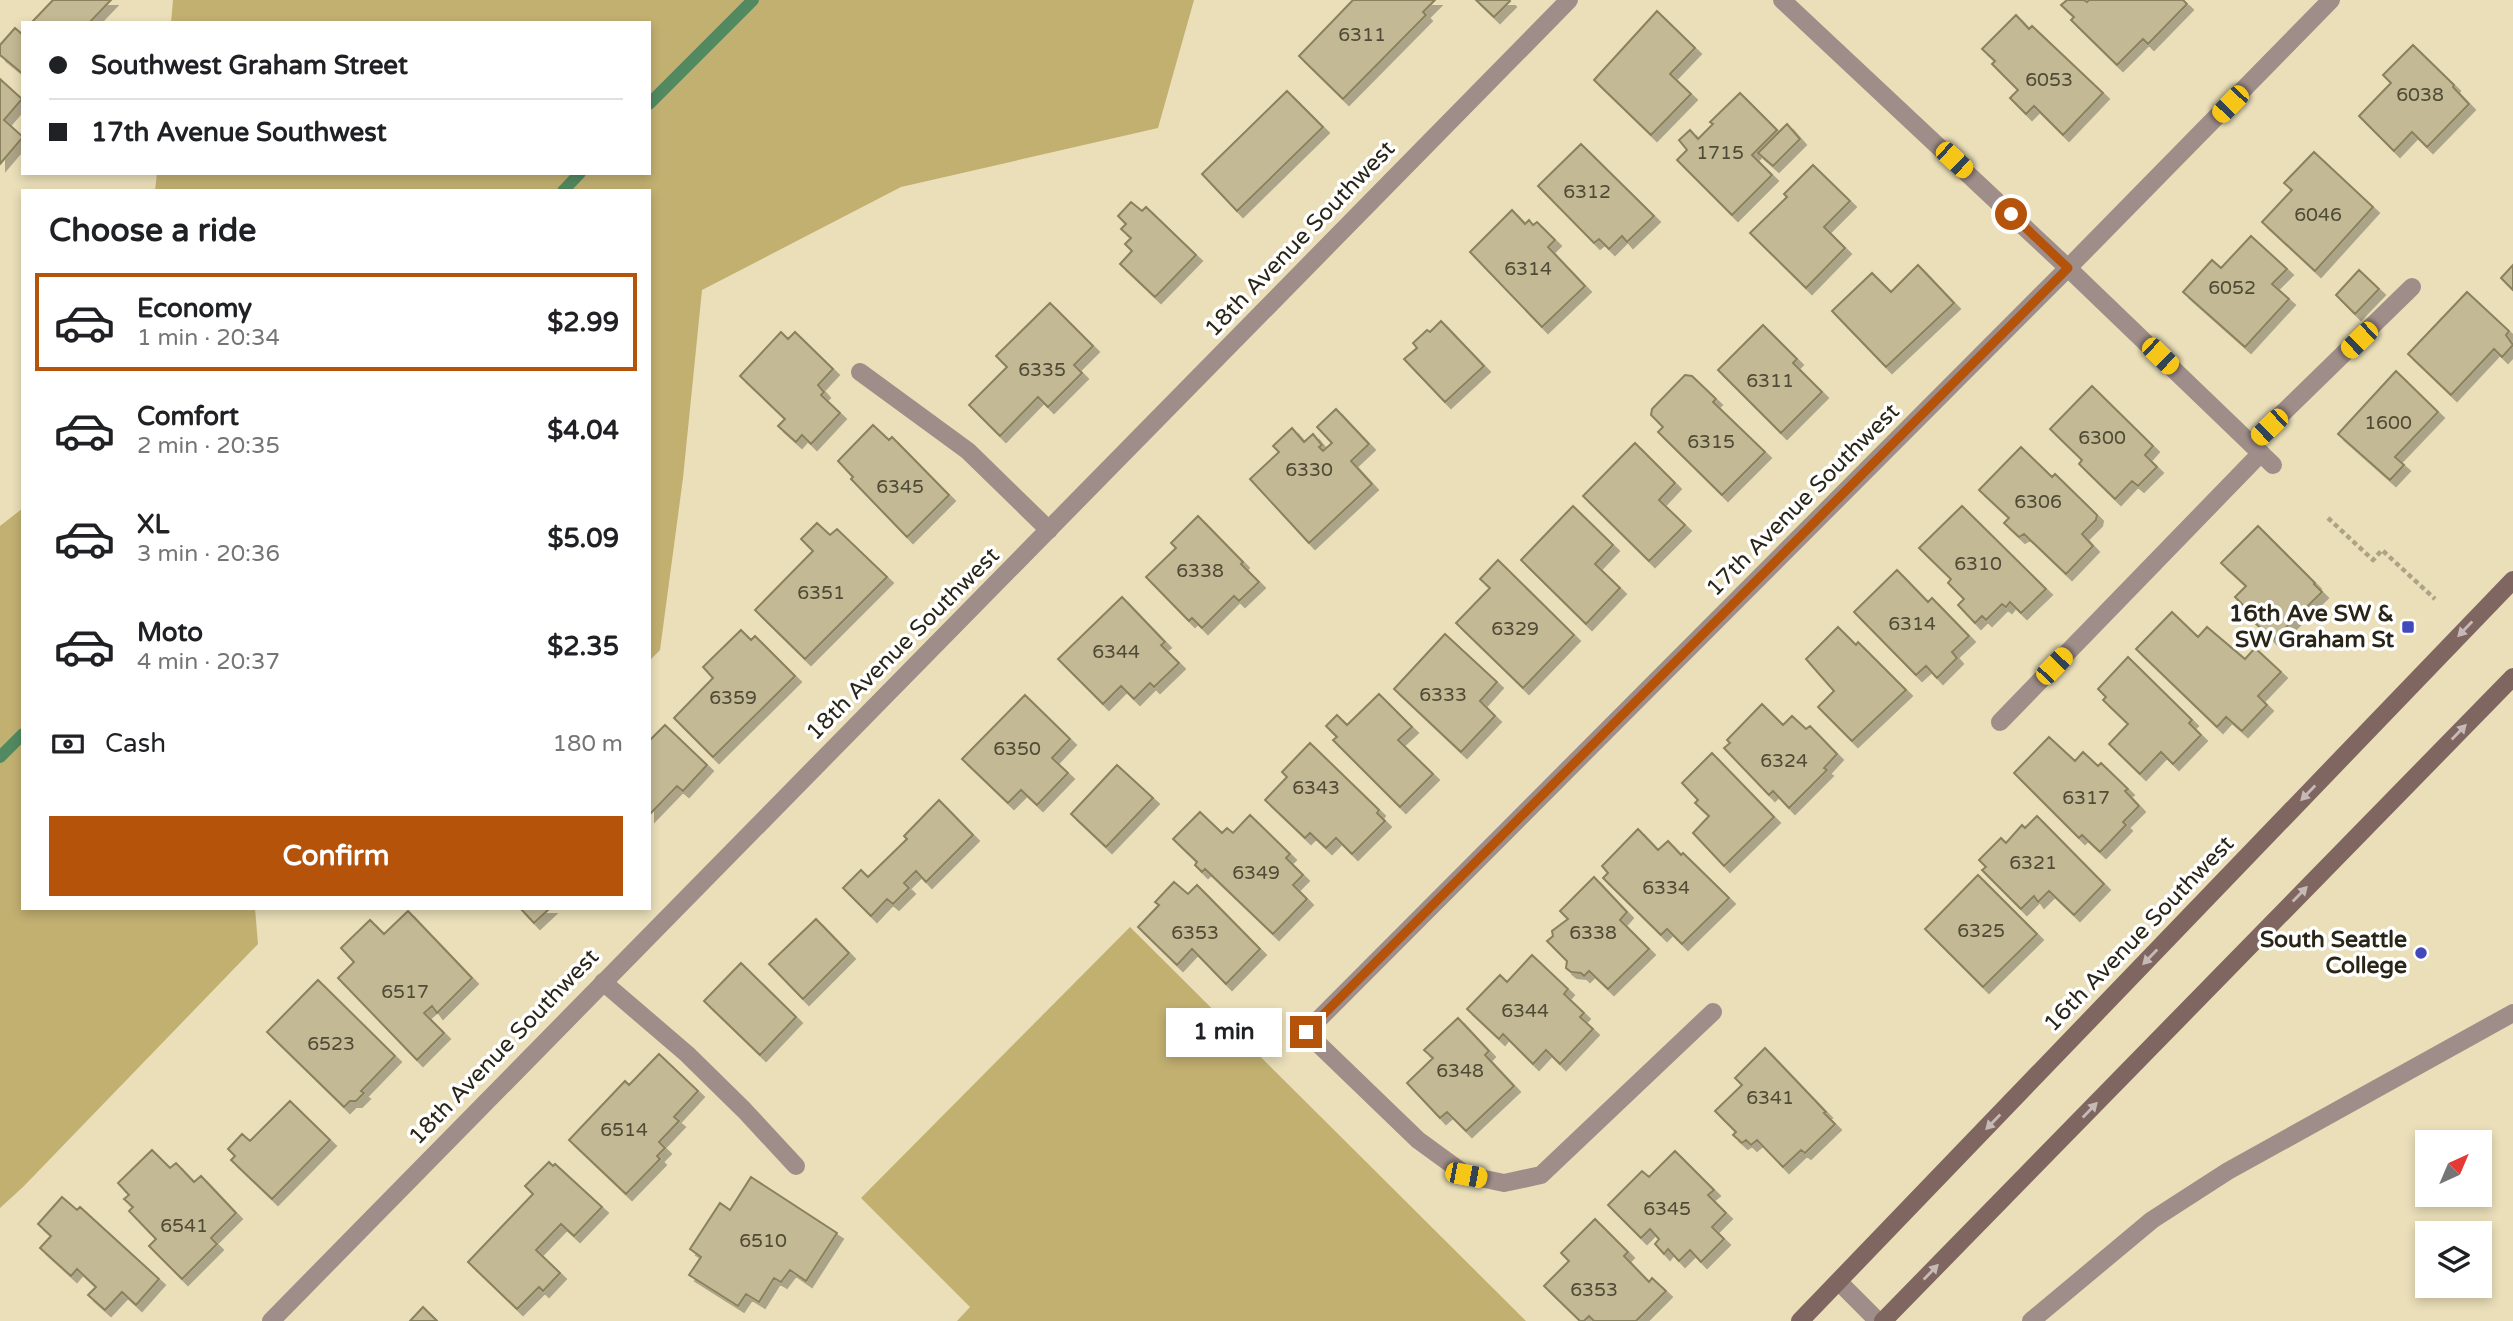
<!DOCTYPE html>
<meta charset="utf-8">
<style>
body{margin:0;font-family:"Varela Round",sans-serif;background:#f2f2f2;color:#202124;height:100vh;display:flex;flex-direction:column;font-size:26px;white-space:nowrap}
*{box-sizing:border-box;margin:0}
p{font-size:23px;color:#757577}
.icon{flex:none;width:38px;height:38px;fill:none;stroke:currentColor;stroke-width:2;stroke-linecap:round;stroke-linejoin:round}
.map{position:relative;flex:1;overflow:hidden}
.sheet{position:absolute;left:21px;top:189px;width:630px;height:721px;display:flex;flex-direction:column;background:#fff;border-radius:0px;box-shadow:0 4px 10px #0003}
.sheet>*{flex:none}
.hud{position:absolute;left:21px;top:21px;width:630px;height:154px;border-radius:0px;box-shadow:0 4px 10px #0003;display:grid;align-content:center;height:154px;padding:0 28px;background:#fff}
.needle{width:46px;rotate:44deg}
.buttons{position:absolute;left:2415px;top:1130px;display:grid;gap:14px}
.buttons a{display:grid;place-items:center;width:77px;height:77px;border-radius:0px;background:#fff;box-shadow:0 4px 10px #0003;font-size:35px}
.end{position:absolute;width:32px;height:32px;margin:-16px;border:9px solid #b45309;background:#fff;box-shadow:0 0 0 4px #fff}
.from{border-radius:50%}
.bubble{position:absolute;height:49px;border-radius:0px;background:#fff;box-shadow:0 4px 10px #0003;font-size:23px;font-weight:700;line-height:49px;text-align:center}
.car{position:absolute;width:21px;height:42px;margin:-21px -10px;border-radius:9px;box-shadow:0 0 5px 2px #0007;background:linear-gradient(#f5c518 24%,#345 0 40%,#f5c518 0 76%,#345 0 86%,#f5c518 0)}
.hud b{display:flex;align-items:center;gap:24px;height:66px;font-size:26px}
.hud b+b{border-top:2px solid #e0e0e0}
.hud i{width:18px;height:18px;background:#202124}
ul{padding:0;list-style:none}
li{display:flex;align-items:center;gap:21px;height:98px;margin:0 14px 10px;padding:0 14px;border:4px solid transparent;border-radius:0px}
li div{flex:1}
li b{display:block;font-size:26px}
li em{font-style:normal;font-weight:700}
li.on{border-color:#b45309}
li>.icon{width:63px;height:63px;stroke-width:1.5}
h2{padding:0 28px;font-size:32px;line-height:84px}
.pay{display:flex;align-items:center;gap:18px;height:77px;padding:0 28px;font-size:26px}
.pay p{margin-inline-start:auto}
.cta{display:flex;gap:14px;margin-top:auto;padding:14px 28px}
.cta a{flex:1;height:80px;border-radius:0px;background:#b45309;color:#fff;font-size:28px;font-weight:700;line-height:80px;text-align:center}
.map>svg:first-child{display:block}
</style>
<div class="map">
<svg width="2513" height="1321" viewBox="0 0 2513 1321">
<defs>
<filter id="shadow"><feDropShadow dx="6" dy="6" stdDeviation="0" flood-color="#0004"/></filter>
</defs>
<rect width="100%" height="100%" fill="#eadfb9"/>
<path fill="#c2b071" d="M 173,0 L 1194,0 L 1158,128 L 901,187 L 702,290 L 683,478 L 660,650 L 649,661 L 649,191 L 155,191 L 157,173 L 649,173 L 649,23 L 171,23 Z
M 23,508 L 23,908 L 255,908 L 258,944 L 23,1187 L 0,1208 L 0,526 Z
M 1130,927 L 1526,1321 L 957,1321 L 970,1307 L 861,1198 Z"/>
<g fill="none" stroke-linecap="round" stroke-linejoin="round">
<path stroke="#528960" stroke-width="12" d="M 649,104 L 753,0
M 563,191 L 580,173
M 0,757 L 23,734"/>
</g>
<path fill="#c3b994" stroke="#8a815e" stroke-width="2" filter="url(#shadow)" d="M 53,0 L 111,0 L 89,23 L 31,23 Z
M 1353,0 L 1435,0 L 1423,12 L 1426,15 L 1343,99 L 1299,56 Z
M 1476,0 L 1509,0 L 1510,1 L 1494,17 Z
M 2067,0 L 2084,0 L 2087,2 L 2089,0 L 2183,0 L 2187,4 L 2148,44 L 2143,39 L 2117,65 L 2071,20 L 2074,17 L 2061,5 Z
M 1657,11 L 1695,48 L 1670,74 L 1691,94 L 1651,135 L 1594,80 Z
M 2016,15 L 2029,29 L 2032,26 L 2103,93 L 2063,135 L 2034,106 L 2026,114 L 2010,98 L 2018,90 L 1992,64 L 1995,61 L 1982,49 Z
M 15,28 L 23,35 L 23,74 L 0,55 L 0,45 Z
M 2413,45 L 2454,85 L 2453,87 L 2469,104 L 2427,147 L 2412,132 L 2394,151 L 2359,116 L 2391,83 L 2383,75 Z
M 0,79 L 22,99 L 4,120 L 23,137 L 0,164 Z
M 1287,91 L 1323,127 L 1237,211 L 1202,174 Z
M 1740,93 L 1777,130 L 1752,155 L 1772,175 L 1732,215 L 1677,160 L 1687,150 L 1679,140 L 1690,130 L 1698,139 L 1713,124 L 1710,122 Z
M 1787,124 L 1800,139 L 1773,166 L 1758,153 Z
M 1581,144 L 1654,216 L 1627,242 L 1622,236 L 1609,249 L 1599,239 L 1594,243 L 1538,186 Z
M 2314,152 L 2373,207 L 2315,271 L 2262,222 L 2292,190 L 2284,183 Z
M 1813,165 L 1850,201 L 1824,227 L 1845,248 L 1806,288 L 1750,233 L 1787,197 L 1784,194 Z
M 1131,202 L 1142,211 L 1146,207 L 1196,255 L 1155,297 L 1120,264 L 1132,251 L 1125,244 L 1131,238 L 1121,229 L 1126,224 L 1118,216 Z
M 1512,210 L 1525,224 L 1529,220 L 1533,225 L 1537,222 L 1555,240 L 1548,247 L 1585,286 L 1542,327 L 1470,252 Z
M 2251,236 L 2287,269 L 2272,284 L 2289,299 L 2245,347 L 2183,292 L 2212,260 L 2221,268 Z
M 1918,265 L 1954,303 L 1886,367 L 1832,311 L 1872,273 L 1891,292 Z
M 2513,265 L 2513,290 L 2501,278 Z
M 2359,270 L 2379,289 L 2355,314 L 2336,295 Z
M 2467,292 L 2509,331 L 2506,335 L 2513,345 L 2502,357 L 2494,349 L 2451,395 L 2408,354 Z
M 1050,303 L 1093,346 L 1074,365 L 1082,373 L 1048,407 L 1038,397 L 1000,436 L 969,405 L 1007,367 L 996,356 Z
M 1441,321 L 1484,366 L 1445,402 L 1404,359 L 1417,348 L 1413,343 L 1427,330 L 1430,332 Z
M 1763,325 L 1797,359 L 1793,363 L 1822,392 L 1781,433 L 1718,370 Z
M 781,332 L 788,339 L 795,332 L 833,369 L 818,385 L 824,392 L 821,395 L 840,413 L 811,444 L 802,435 L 796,442 L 778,426 L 785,419 L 740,376 Z
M 2396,371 L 2438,412 L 2395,457 L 2404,465 L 2390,480 L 2338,434 Z
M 1685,375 L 1692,376 L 1716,399 L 1713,402 L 1765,452 L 1722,495 L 1658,432 L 1663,427 L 1651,415 L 1652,409 Z
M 2092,386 L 2153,446 L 2145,455 L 2157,467 L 2138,486 L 2132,481 L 2115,499 L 2079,464 L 2082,460 L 2050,429 Z
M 1336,409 L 1369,444 L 1351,461 L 1372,484 L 1309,543 L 1250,479 L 1279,452 L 1273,446 L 1292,428 L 1304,442 L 1313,434 L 1322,445 L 1319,447 L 1323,451 L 1332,443 L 1317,427 Z
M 873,425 L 889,440 L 892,437 L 949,495 L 907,537 L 851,479 L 853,477 L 838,461 Z
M 1635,443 L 1675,483 L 1659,500 L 1685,525 L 1649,561 L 1583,496 Z
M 2021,447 L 2052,477 L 2055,474 L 2097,515 L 2096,520 L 2082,534 L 2093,546 L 2066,574 L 2024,534 L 2019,537 L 2004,523 L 2009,518 L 1979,490 Z
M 1573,506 L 1613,545 L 1595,564 L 1620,588 L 1586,624 L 1521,560 Z
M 1962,506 L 2046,589 L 2021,613 L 2010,602 L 2006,607 L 2002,604 L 1986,620 L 1982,616 L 1975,623 L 1958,605 L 1964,599 L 1948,583 L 1951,579 L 1919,548 Z
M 1198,516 L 1243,562 L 1241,564 L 1259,582 L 1239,601 L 1234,596 L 1202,628 L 1192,618 L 1189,621 L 1146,577 L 1176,548 L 1171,543 Z
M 817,523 L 830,535 L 837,529 L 887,577 L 805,659 L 755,610 L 813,551 L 801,539 Z
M 2258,526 L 2315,583 L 2314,584 L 2322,592 L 2273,640 L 2249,617 L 2252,614 L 2235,597 L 2246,586 L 2221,563 Z
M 1498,560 L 1574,635 L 1523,688 L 1456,623 L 1490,588 L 1480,579 Z
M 1897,570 L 1928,602 L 1932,598 L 1969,636 L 1952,652 L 1957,658 L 1937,678 L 1926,666 L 1916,675 L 1854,612 Z
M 1122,597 L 1165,642 L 1161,645 L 1179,663 L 1154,687 L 1150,683 L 1134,699 L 1121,686 L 1103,704 L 1058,659 Z
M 2172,612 L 2198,637 L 2207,627 L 2245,659 L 2255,648 L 2281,672 L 2258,696 L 2267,705 L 2242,731 L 2226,717 L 2217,727 L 2136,649 Z
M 1838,627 L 1856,645 L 1858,642 L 1906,690 L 1852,741 L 1818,707 L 1834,691 L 1806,659 Z
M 741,630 L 751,640 L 755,636 L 795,676 L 713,757 L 674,718 L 713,678 L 703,667 Z
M 1445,634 L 1497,682 L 1480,701 L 1495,716 L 1461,752 L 1394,689 Z
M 2128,657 L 2192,720 L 2189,723 L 2201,735 L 2173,764 L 2161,752 L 2140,774 L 2109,744 L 2128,724 L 2103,700 L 2106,697 L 2098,689 Z
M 1379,694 L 1412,727 L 1398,740 L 1433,774 L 1400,807 L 1333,740 L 1337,737 L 1326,726 L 1337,715 L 1347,725 Z
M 1025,695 L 1070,739 L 1052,758 L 1068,773 L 1037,805 L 1021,790 L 1008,803 L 962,759 Z
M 1762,704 L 1783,725 L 1792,716 L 1806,729 L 1810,726 L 1837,754 L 1824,768 L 1827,770 L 1789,808 L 1773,791 L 1769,795 L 1724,748 L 1730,743 L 1727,740 Z
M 665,725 L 707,765 L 683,791 L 677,786 L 649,815 L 649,741 Z
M 2049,737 L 2075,761 L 2083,752 L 2098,766 L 2101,763 L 2128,789 L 2125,791 L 2139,806 L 2123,822 L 2126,825 L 2100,852 L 2082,835 L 2079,838 L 2014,773 Z
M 1310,743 L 1379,810 L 1377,813 L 1385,821 L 1352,854 L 1336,838 L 1326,848 L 1310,833 L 1305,838 L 1265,800 L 1287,777 L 1282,772 Z
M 1712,753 L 1774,817 L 1724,866 L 1693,833 L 1709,816 L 1695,803 L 1698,800 L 1682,783 Z
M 1117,765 L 1153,798 L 1106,847 L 1071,814 Z
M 939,800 L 973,835 L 926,882 L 916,871 L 904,883 L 909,888 L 893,904 L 887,899 L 871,916 L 843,888 L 861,870 L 868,877 L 907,839 L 904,836 Z
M 1200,812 L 1222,833 L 1227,828 L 1233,833 L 1250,815 L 1290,854 L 1286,858 L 1303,875 L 1293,885 L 1307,899 L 1273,934 L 1205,869 L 1202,872 L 1195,865 L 1197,862 L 1173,839 Z
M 2037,816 L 2104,884 L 2074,915 L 2049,891 L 2038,902 L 2034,896 L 2021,909 L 1982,870 L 1986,867 L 1979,860 L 2001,838 L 2006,843 L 2022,825 L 2025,828 Z
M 1638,829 L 1658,850 L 1668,841 L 1681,855 L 1683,853 L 1729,898 L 1682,944 L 1667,929 L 1661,935 L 1603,878 L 1608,873 L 1602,866 Z
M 1978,875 L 2037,934 L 1983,987 L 1925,929 Z
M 1594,877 L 1627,912 L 1620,920 L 1649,949 L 1608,989 L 1589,971 L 1584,976 L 1581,973 L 1571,972 L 1566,968 L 1567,961 L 1547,941 L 1553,936 L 1552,931 L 1568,919 L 1560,911 Z
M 1174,882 L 1188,894 L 1197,885 L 1260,949 L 1226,984 L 1192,949 L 1177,965 L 1138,927 L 1159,905 L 1155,902 Z
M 520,908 L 550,908 L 534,923 Z
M 408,911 L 472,978 L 437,1013 L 432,1006 L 424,1013 L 444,1033 L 417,1060 L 338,978 L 354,962 L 341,948 L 370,920 L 384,934 Z
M 816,919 L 849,953 L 803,999 L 769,964 Z
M 1532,955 L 1568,989 L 1564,994 L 1584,1013 L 1580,1017 L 1593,1029 L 1560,1064 L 1546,1050 L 1533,1064 L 1503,1034 L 1499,1039 L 1467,1009 L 1500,975 L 1507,982 Z
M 741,963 L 796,1017 L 760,1055 L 704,1001 Z
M 318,980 L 395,1056 L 361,1091 L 364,1093 L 356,1101 L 350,1101 L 344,1107 L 267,1032 Z
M 1458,1018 L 1489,1051 L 1485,1055 L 1514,1086 L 1466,1131 L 1447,1112 L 1440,1118 L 1407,1083 L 1433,1058 L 1424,1050 Z
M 1765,1048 L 1826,1112 L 1824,1113 L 1835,1124 L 1805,1153 L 1801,1150 L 1783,1167 L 1757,1140 L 1751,1145 L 1746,1140 L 1742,1143 L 1733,1135 L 1736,1132 L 1715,1111 L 1742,1085 L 1735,1078 Z
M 659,1054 L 698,1091 L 674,1117 L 679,1121 L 659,1142 L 665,1148 L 657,1156 L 660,1159 L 626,1194 L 569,1140 L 625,1081 L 629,1085 Z
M 290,1101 L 330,1140 L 272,1199 L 231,1160 L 235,1156 L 228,1149 L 242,1134 L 250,1141 Z
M 152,1150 L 170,1168 L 176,1163 L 194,1182 L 201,1176 L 236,1213 L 211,1238 L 217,1244 L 182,1279 L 149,1246 L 156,1239 L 129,1211 L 133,1207 L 124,1199 L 129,1195 L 118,1183 Z
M 1675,1151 L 1714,1190 L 1708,1195 L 1726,1213 L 1712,1227 L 1724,1239 L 1701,1262 L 1690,1250 L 1679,1261 L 1668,1249 L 1664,1254 L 1655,1244 L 1659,1239 L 1650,1229 L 1641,1238 L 1608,1205 L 1642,1171 L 1649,1177 Z
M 549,1162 L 553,1166 L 555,1164 L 602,1207 L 574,1236 L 561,1224 L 536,1250 L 560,1273 L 543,1291 L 539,1287 L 517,1309 L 468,1262 L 533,1194 L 525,1186 Z
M 751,1177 L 837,1233 L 806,1281 L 790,1270 L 781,1282 L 774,1278 L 759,1302 L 746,1294 L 738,1306 L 689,1275 L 701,1257 L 690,1249 L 720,1203 L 730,1210 Z
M 62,1197 L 77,1210 L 80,1207 L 159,1279 L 136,1305 L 122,1292 L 105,1310 L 88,1295 L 96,1287 L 77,1269 L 71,1276 L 40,1248 L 51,1236 L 38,1224 Z
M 1595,1219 L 1628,1252 L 1624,1256 L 1649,1282 L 1652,1278 L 1666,1291 L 1636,1321 L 1594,1321 L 1589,1316 L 1584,1321 L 1580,1321 L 1544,1286 L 1569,1261 L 1561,1253 Z
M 423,1307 L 437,1321 L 410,1321 Z"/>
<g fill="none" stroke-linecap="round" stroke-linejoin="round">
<path stroke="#ada486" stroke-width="4.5" stroke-dasharray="5 3.5" stroke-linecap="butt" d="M 2328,518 L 2373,560 L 2382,550 L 2435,599"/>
<path stroke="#9f8d89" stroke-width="18" d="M 860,372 L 968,451 L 1049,530
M 2251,444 L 2412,287
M 2000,722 L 2261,453
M 603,982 L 687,1054 L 744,1110 L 796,1166
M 1306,1032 L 1418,1140 L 1466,1175 L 1504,1183 L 1541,1175 L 1713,1012
M 1839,1282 L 1878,1321
M 2031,1321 L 2152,1220 L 2228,1171 L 2513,1013"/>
<path stroke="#9f8d89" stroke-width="18" d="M 1782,0 L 2068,268 L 2273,465
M 1306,1032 L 2068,268 L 2331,0
M 271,1321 L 1569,0"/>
<path stroke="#806660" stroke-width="18" d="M 1800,1321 L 2513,580
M 1883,1321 L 2513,677"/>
</g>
<defs><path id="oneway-solid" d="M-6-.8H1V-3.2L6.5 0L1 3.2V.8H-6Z" transform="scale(1.75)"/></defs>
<g fill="#c6bab7">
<use href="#oneway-solid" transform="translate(2465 629) rotate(134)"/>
<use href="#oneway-solid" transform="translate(2459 732) rotate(-46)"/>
<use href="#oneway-solid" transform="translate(2308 793) rotate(134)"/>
<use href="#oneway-solid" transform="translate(2300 894) rotate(-46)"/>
<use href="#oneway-solid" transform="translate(2150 957) rotate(134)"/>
<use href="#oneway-solid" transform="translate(2090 1110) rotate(-46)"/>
<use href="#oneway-solid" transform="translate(1993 1122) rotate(134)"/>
<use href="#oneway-solid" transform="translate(1931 1272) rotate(-46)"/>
</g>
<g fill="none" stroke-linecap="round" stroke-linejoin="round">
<path stroke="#b45309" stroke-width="9" d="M 1306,1032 L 2068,268 L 2011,214"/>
</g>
<g fill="#4149bd" stroke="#fff" stroke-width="2.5">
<rect x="2401" y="620" width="14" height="14" rx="3.5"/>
<circle cx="2421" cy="953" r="7"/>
</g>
<g text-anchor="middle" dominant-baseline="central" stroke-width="7" stroke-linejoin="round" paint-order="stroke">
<g font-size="19" fill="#504b36">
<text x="1362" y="35">6311</text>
<text x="2049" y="80">6053</text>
<text x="2420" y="95">6038</text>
<text x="1720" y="153">1715</text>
<text x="1587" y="192">6312</text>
<text x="2318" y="215">6046</text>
<text x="1528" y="269">6314</text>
<text x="2232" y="288">6052</text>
<text x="1042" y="370">6335</text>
<text x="1770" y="381">6311</text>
<text x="2388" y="423">1600</text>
<text x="2102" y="438">6300</text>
<text x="1711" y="442">6315</text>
<text x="1309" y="470">6330</text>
<text x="900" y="487">6345</text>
<text x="2038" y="502">6306</text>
<text x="1978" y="564">6310</text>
<text x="1200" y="571">6338</text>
<text x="821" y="593">6351</text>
<text x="1912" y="624">6314</text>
<text x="1515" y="629">6329</text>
<text x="1116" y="652">6344</text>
<text x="1443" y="695">6333</text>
<text x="733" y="698">6359</text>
<text x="1017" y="749">6350</text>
<text x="1784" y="761">6324</text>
<text x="1316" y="788">6343</text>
<text x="2086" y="798">6317</text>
<text x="2033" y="863">6321</text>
<text x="1256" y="873">6349</text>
<text x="1666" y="888">6334</text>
<text x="1981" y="931">6325</text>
<text x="1195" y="933">6353</text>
<text x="1593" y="933">6338</text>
<text x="405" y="992">6517</text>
<text x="1525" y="1011">6344</text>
<text x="331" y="1044">6523</text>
<text x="1460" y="1071">6348</text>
<text x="1770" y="1098">6341</text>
<text x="624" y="1130">6514</text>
<text x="1667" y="1209">6345</text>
<text x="184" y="1226">6541</text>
<text x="763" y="1241">6510</text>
<text x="1594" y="1290">6353</text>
</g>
<g font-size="23" fill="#2a2617" stroke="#fff">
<text transform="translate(1300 239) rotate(-46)">18th Avenue Southwest</text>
<text transform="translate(1803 500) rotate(-45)">17th Avenue Southwest</text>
<text transform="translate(903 644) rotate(-45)">18th Avenue Southwest</text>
<text transform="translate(2139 934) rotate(-46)">16th Avenue Southwest</text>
<text transform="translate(504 1047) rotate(-46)">18th Avenue Southwest</text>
</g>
<g font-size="23" font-weight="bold" fill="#2a2617" stroke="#fff" text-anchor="end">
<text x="2394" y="614">16th Ave SW &amp;<tspan x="2394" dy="26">SW Graham St</tspan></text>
<text x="2407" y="940">South Seattle<tspan x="2407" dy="26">College</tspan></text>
</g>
</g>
</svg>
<div class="buttons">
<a><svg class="needle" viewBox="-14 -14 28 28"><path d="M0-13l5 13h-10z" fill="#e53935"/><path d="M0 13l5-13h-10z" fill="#757577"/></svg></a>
<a><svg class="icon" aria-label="layers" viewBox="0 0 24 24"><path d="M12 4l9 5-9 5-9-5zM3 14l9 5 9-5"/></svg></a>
</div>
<i class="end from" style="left:2011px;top:214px"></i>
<i class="end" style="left:1306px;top:1032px"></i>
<div class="bubble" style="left:1166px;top:1008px;width:116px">1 min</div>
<i class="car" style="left:2230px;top:104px;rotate:224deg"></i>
<i class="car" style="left:1954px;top:160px;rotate:133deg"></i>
<i class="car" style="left:2359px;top:340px;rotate:226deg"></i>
<i class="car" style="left:2160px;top:356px;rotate:134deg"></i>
<i class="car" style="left:2269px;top:427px;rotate:226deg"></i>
<i class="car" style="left:2054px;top:666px;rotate:44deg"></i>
<i class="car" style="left:1466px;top:1175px;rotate:101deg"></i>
<div class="hud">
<b><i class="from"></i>Southwest Graham Street</b>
<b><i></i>17th Avenue Southwest</b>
</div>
<section class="sheet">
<h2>Choose a ride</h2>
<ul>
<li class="on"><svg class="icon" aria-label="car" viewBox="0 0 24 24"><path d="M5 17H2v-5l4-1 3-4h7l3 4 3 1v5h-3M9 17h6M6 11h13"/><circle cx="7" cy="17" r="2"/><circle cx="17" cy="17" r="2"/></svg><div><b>Economy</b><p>1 min · 20:34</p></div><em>$2.99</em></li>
<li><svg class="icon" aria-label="car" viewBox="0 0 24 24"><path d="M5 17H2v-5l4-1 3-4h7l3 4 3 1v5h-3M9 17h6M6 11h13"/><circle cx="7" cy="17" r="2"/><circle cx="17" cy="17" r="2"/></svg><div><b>Comfort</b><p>2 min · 20:35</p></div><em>$4.04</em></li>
<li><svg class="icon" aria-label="car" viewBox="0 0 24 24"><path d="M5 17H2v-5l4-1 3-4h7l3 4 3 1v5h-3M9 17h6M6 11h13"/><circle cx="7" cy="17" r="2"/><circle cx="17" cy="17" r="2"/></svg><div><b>XL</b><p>3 min · 20:36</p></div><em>$5.09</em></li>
<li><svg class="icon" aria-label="car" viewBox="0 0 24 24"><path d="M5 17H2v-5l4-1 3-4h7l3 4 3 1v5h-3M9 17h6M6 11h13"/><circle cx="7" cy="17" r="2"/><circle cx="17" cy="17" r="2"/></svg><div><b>Moto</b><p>4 min · 20:37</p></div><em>$2.35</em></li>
</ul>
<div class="pay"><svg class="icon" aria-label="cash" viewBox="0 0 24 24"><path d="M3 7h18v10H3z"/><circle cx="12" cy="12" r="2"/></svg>Cash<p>180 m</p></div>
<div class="cta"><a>Confirm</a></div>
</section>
</div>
